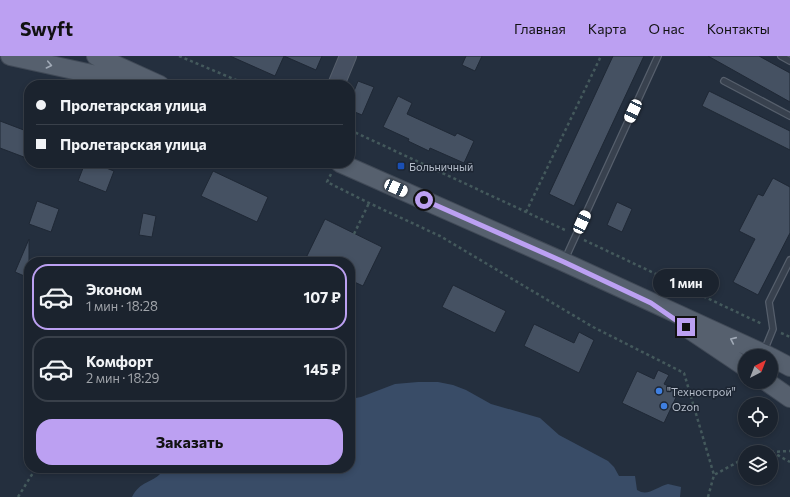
<!DOCTYPE html>
<html lang="ru">
<meta charset="utf-8">
<style>
body{margin:0;font-family:Commissioner,sans-serif;background:#282f3a;color:#f1f3f6;height:100vh;display:flex;flex-direction:column;font-size:15px;white-space:nowrap}
*{box-sizing:border-box;margin:0}
p{font-size:13px;color:#a0a4aa}
.icon{flex:none;width:22px;height:22px;fill:none;stroke:currentColor;stroke-width:2;stroke-linecap:round;stroke-linejoin:round}
.map{position:relative;flex:1;overflow:hidden}
.side{position:absolute;left:24px;top:201px;width:331px;height:216px;display:flex;flex-direction:column;background:#1b232e;border-radius:16px;box-shadow:0 2px 6px #0003,0 0 0 1px #39404a}
.side>*{flex:none}
.guide{position:absolute;left:24px;top:24px;width:331px;height:88px;border-radius:16px;box-shadow:0 2px 6px #0003,0 0 0 1px #39404a;display:grid;align-content:center;height:88px;padding:0 12px;background:#1b232e}
.needle{width:26px;rotate:42deg}
.buttons{position:absolute;left:738px;top:293px;display:grid;gap:8px}
.buttons a{display:grid;place-items:center;width:40px;height:40px;border-radius:50%;background:#1b232e;box-shadow:0 2px 6px #0003,0 0 0 1px #39404a;font-size:20px}
.end{position:absolute;width:18px;height:18px;margin:-9px;border:5px solid #bca0f2;background:#111;box-shadow:0 0 0 2px #111}
.from{border-radius:50%}
.bubble{position:absolute;height:28px;border-radius:14px;background:#1b232e;box-shadow:0 2px 6px #0003,0 0 0 1px #39404a;font-size:13px;font-weight:700;line-height:28px;text-align:center}
.car{position:absolute;width:12px;height:24px;margin:-12px -6px;border-radius:5px;box-shadow:0 0 3px 1px #0007;background:linear-gradient(#fff 24%,#345 0 40%,#fff 0 76%,#345 0 86%,#fff 0)}
.guide b{display:flex;align-items:center;gap:14px;height:38px;font-size:15px}
.guide b+b{border-top:1px solid #39404a}
.guide i{width:10px;height:10px;background:#f1f3f6}
ul{padding:7px 0 0;list-style:none}
li{display:flex;align-items:center;gap:12px;height:66px;margin:0 8px 6px;padding:0 4px;border:2px solid #39404a;border-radius:16px}
li div{flex:1}
li b{display:block;font-size:15px}
li em{font-style:normal;font-weight:700}
li.selected{border-color:#bca0f2}
li>.icon{width:36px;height:36px;stroke-width:1.5}
.cta{display:flex;gap:8px;margin-top:auto;padding:8px 12px}
.cta a{flex:1;height:46px;border-radius:16px;background:#bca0f2;color:#111;font-size:16px;font-weight:700;line-height:46px;text-align:center}
header{display:flex;align-items:center;gap:24px;box-sizing:border-box;height:56px;padding:0 20px;background:#bca0f2;color:#111}
header strong{font-size:19px}
nav{display:flex;gap:22px;margin-inline-start:auto;font-size:14px}
.map>svg:first-child{display:block}
</style>
<header>
<strong>Swyft</strong>
<nav><a>Главная</a><a>Карта</a><a>О нас</a><a>Контакты</a></nav>
</header>
<div class="map">
<svg width="790" height="441" viewBox="0 0 790 441">
<rect width="100%" height="100%" fill="#242f3e"/>
<path fill="#394c67" d="M 418,326 L 438,326 L 453,329 L 466,334 L 491,348 L 540,362 L 559,379 L 608,405 L 614,411 L 619,420 L 635,420 L 637,434 C 648,441 656,431 668,428 L 681,431 L 680,441 L 132,441 C 140,425 152,427 161,417 L 161,412 L 350,412 L 350,343 L 361,341 L 395,328 Z"/>
<path fill="#455162" stroke="#1f2835" d="M 230,0 L 284,0 L 275,20 Z
M 284,0 L 322,0 L 316,14 Z
M 466,0 L 482,0 L 475,15 L 462,9 Z
M 613,0 L 644,0 L 574,150 L 549,138 Z
M 708,0 L 759,0 L 790,17 L 790,46 Z
M 358,25 L 374,31 L 362,59 L 350,54 L 350,45 Z
M 709,35 L 790,75 L 790,94 L 702,50 Z
M 398,40 L 412,47 L 407,58 L 455,80 L 457,77 L 474,85 L 464,107 L 430,92 L 429,95 L 408,85 L 409,83 L 383,71 Z
M 0,65 L 29,76 L 29,103 L 0,92 Z
M 85,107 L 93,107 L 114,115 L 106,136 L 78,125 Z
M 213,115 L 268,141 L 257,166 L 201,140 Z
M 773,122 L 790,131 L 790,177 L 758,239 L 733,226 L 755,183 L 739,175 L 758,138 L 763,140 Z
M 37,145 L 59,153 L 51,176 L 29,168 Z
M 617,146 L 632,153 L 622,176 L 607,169 Z
M 143,157 L 156,160 L 152,181 L 139,179 Z
M 325,163 L 382,191 L 363,230 L 350,224 L 350,206 L 304,206 Z
M 29,183 L 29,222 L 15,216 Z
M 453,229 L 506,255 L 495,277 L 442,251 Z
M 534,268 L 574,287 L 579,276 L 594,284 L 579,317 L 524,290 Z
M 658,314 L 669,319 L 664,328 L 679,335 L 664,367 L 622,347 L 637,315 L 654,323 Z"/>
<g fill="none" stroke-linecap="round" stroke-linejoin="round">
<defs>
<path id="lane" d="M 781,0 L 790,5
M 724,25 L 790,60
M 565,203 L 658,0
M 764,295 L 773,273 L 769,246 L 790,204"/>
<path id="secondary" d="M 336,29 L 348,0"/>
<path id="primary" d="M 10,0 L 142,29
M 96,0 L 160,29
M 340,107 L 564,206 L 769,300
M 690,274 L 745,311
M 771,301 L 790,311
M 767,326 L 790,342"/>
</defs>
<use href="#lane" stroke="#565f6c" stroke-width="8"/>
<use href="#secondary" stroke="#565f6c" stroke-width="18"/>
<use href="#primary" stroke="#414a57" stroke-width="20"/>
<path stroke="#44595c" stroke-width="2.5" stroke-dasharray="3 3" stroke-linecap="butt" d="M 179,0 L 248,29
M 350,74 L 567,175
M 331,118 L 327,126 L 369,147 L 440,180 L 593,271 L 684,317 L 714,419
M 526,156 L 601,0
M 354,178 L 369,147
M 584,184 L 762,268
M 781,277 L 790,281
M 771,396 L 790,395
M 772,396 L 790,406
M 18,441 L 36,412
M 708,441 L 714,419 L 745,402"/>
<use href="#lane" stroke="#38414e" stroke-width="5.5"/>
<use href="#secondary" stroke="#465061" stroke-width="16"/>
<use href="#primary" stroke="#56606e" stroke-width="18"/>
</g>
<defs><path id="oneway-chevron" d="M-2-3.5L2.5 0L-2 3.5" fill="none" stroke-width="1.6" stroke-linecap="round" stroke-linejoin="round"/></defs>
<g stroke="#a1aab7">
<use href="#oneway-chevron" transform="translate(49 9) rotate(12)"/>
<use href="#oneway-chevron" transform="translate(733 284) rotate(-156)"/>
</g>
<g fill="none" stroke-linecap="round" stroke-linejoin="round">
<path stroke="#bca0f2" stroke-width="5" d="M 424,144 L 564,206 L 651,247 L 686,271"/>
</g>
<rect fill="#1a4fb4" stroke="#1d2633" stroke-width="1.5" x="397" y="106" width="8" height="8" rx="2"/>
<g fill="#3f7fe0" stroke="#1d2633" stroke-width="1.5">
<circle cx="659" cy="335" r="4"/>
<circle cx="664" cy="350" r="4"/>
</g>
<g text-anchor="middle" dominant-baseline="central" stroke-width="3" stroke-linejoin="round" paint-order="stroke">
<g font-size="11" fill="#b4bcc9" stroke="#1d2633" text-anchor="start">
<text x="409" y="110">Больничный</text>
<text x="667" y="335">"Технострой"</text>
<text x="672" y="350">Ozon</text>
</g>
</g>
</svg>
<div class="buttons">
<a><svg class="needle" viewBox="-14 -14 28 28"><path d="M0-13l5 13h-10z" fill="#e53935"/><path d="M0 13l5-13h-10z" fill="#a0a4aa"/></svg></a>
<a><svg class="icon" aria-label="locate" viewBox="0 0 24 24"><circle cx="12" cy="12" r="6"/><path d="M12 2v4M12 18v4M2 12h4M18 12h4"/></svg></a>
<a><svg class="icon" aria-label="layers" viewBox="0 0 24 24"><path d="M12 4l9 5-9 5-9-5zM3 14l9 5 9-5"/></svg></a>
</div>
<i class="end from" style="left:424px;top:144px"></i>
<i class="end" style="left:686px;top:271px"></i>
<div class="bubble" style="left:653px;top:213px;width:66px">1 мин</div>
<i class="car" style="left:633px;top:55px;rotate:205deg"></i>
<i class="car" style="left:396px;top:132px;rotate:114deg"></i>
<i class="car" style="left:582px;top:166px;rotate:25deg"></i>
<div class="guide">
<b><i class="from"></i>Пролетарская улица</b>
<b><i></i>Пролетарская улица</b>
</div>
<section class="side">
<ul>
<li class="selected"><svg class="icon" aria-label="car" viewBox="0 0 24 24"><path d="M5 17H2v-5l4-1 3-4h7l3 4 3 1v5h-3M9 17h6M6 11h13"/><circle cx="7" cy="17" r="2"/><circle cx="17" cy="17" r="2"/></svg><div><b>Эконом</b><p>1 мин · 18:28</p></div><em>107 ₽</em></li>
<li><svg class="icon" aria-label="car" viewBox="0 0 24 24"><path d="M5 17H2v-5l4-1 3-4h7l3 4 3 1v5h-3M9 17h6M6 11h13"/><circle cx="7" cy="17" r="2"/><circle cx="17" cy="17" r="2"/></svg><div><b>Комфорт</b><p>2 мин · 18:29</p></div><em>145 ₽</em></li>
</ul>
<div class="cta"><a>Заказать</a></div>
</section>
</div>
